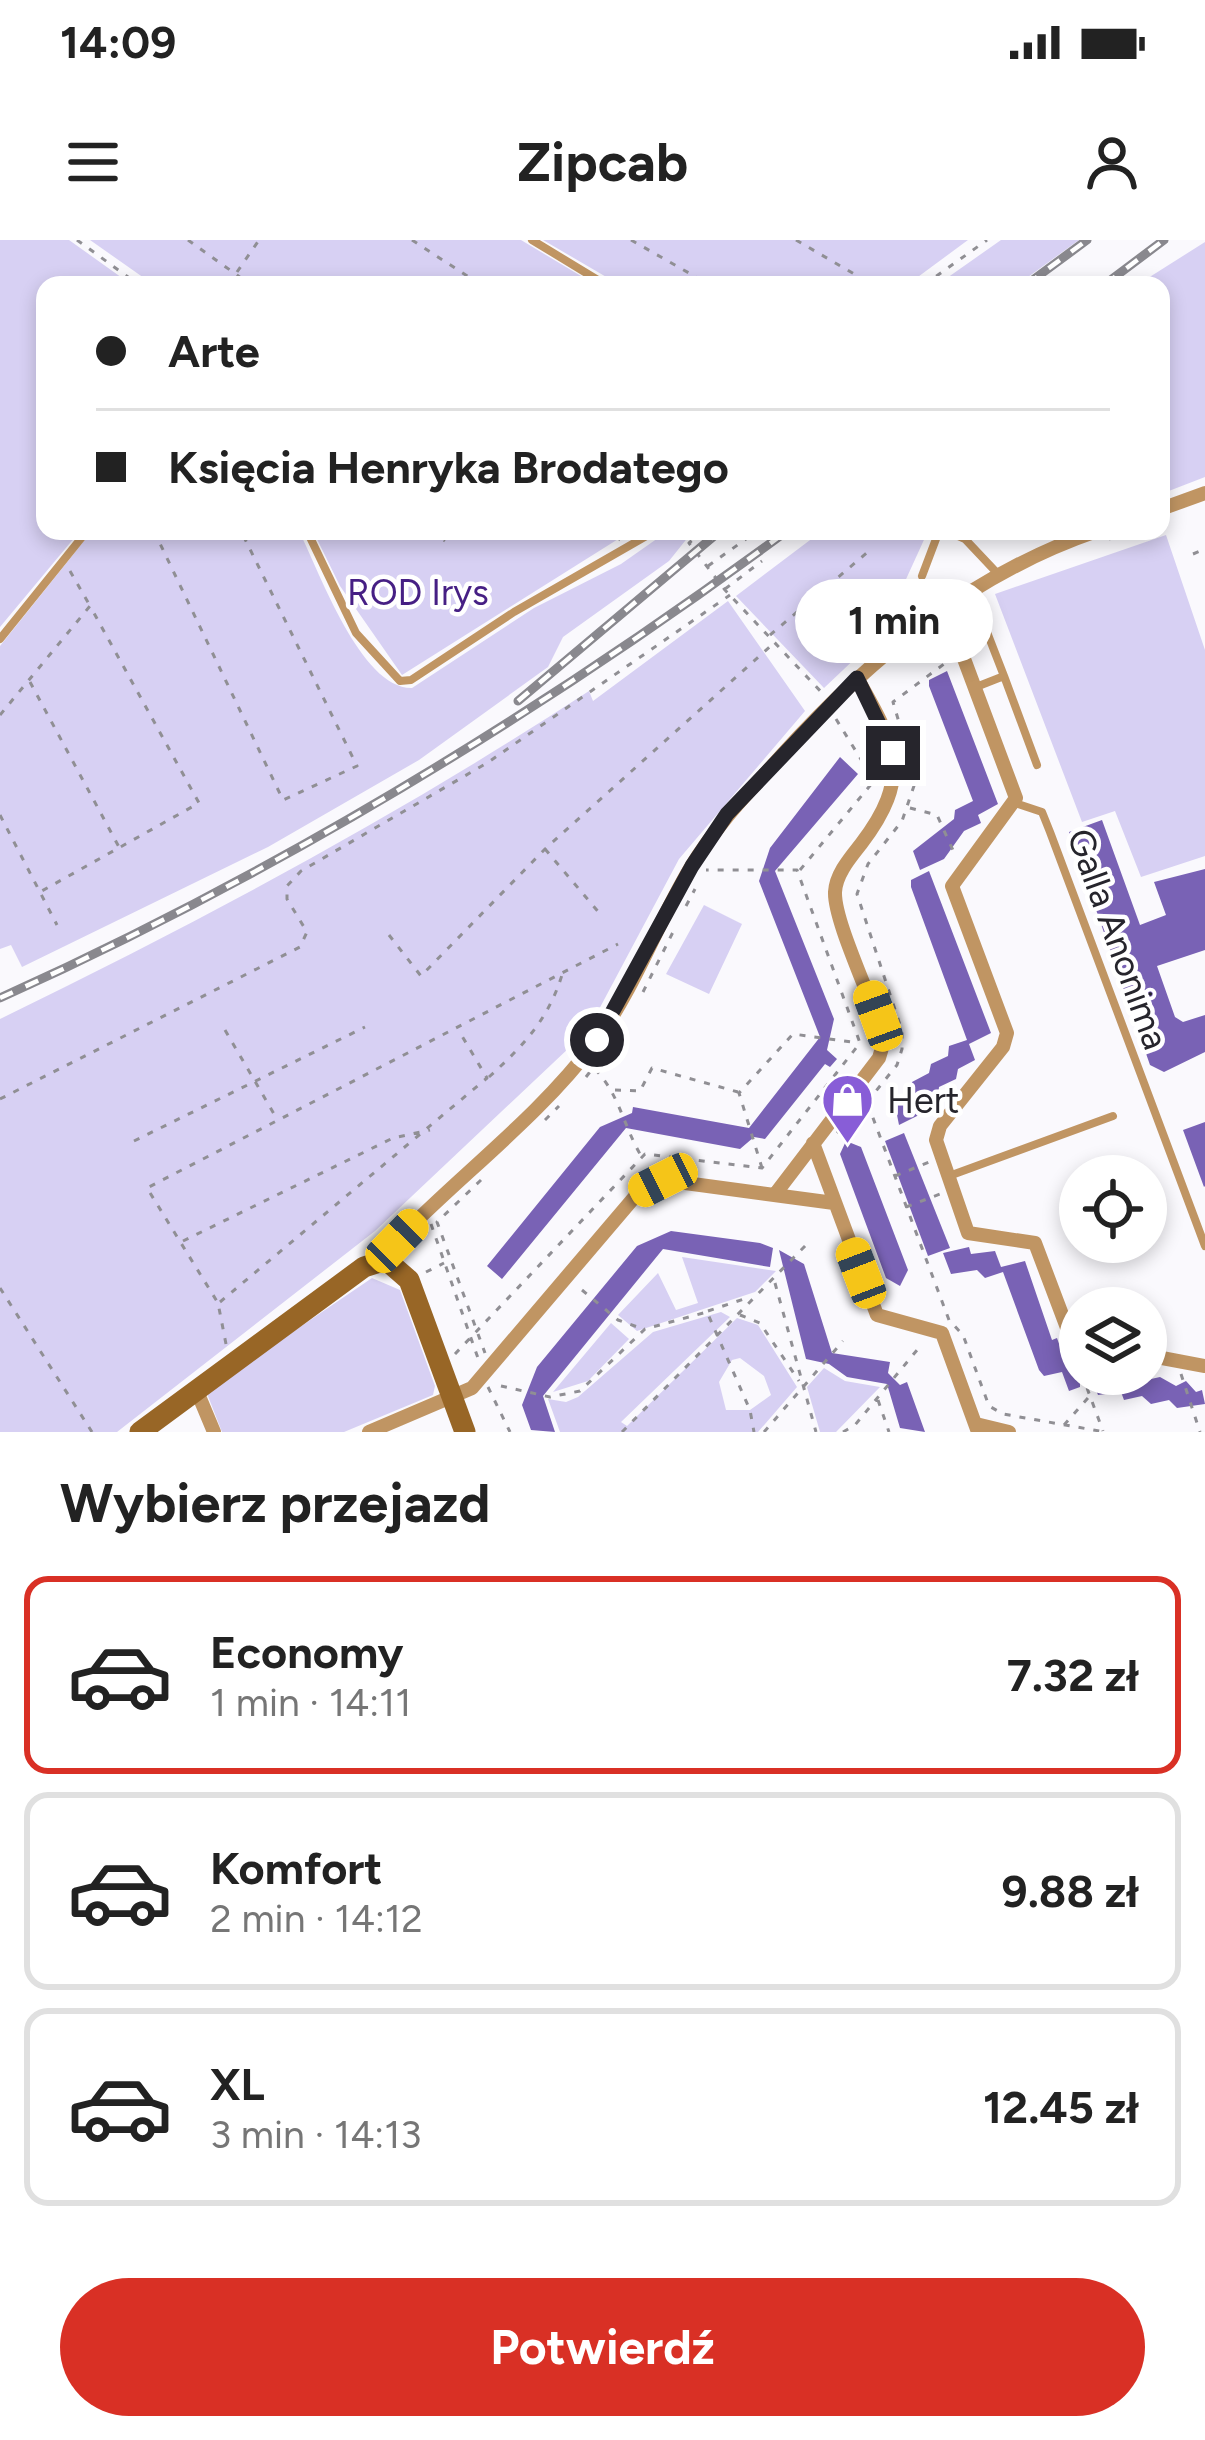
<!DOCTYPE html>
<html lang="pl">
<meta charset="utf-8">
<style>
body{margin:0;font-family:Figtree,sans-serif;background:#f6f6f6;color:#222;height:100vh;display:flex;flex-direction:column;font-size:45px;white-space:nowrap}
*{box-sizing:border-box;margin:0}
p{font-size:39px;color:#767676}
.icon{flex:none;width:66px;height:66px;fill:none;stroke:currentColor;stroke-width:2;stroke-linecap:round;stroke-linejoin:round}
.map{position:relative;height:1192px;overflow:hidden}
.sheet{display:flex;flex-direction:column;background:#fff;flex:1}
.sheet>*{flex:none}
.top-card{position:absolute;left:36px;top:36px;width:1134px;height:264px;border-radius:24px;box-shadow:0 6px 18px #0003;display:grid;align-content:center;height:264px;padding:0 60px;background:#fff}
.fabs{position:absolute;left:1059px;top:915px;display:grid;gap:24px}
.fabs a{display:grid;place-items:center;width:108px;height:108px;border-radius:50%;background:#fff;box-shadow:0 6px 18px #0003;font-size:60px}
.end{position:absolute;width:54px;height:54px;margin:-27px;border:15px solid #26252c;background:#fff;box-shadow:0 0 0 6px #fff}
.from{border-radius:50%}
.bubble{position:absolute;height:84px;border-radius:42px;background:#fff;box-shadow:0 6px 18px #0003;font-size:39px;font-weight:700;line-height:84px;text-align:center}
.car{position:absolute;width:36px;height:72px;margin:-36px -18px;border-radius:15px;box-shadow:0 0 9px 3px #0007;background:linear-gradient(#f5c518 24%,#345 0 40%,#f5c518 0 76%,#345 0 86%,#f5c518 0)}
.top-card b{display:flex;align-items:center;gap:42px;height:114px;font-size:45px}
.top-card b+b{border-top:3px solid #e0e0e0}
.top-card i{width:30px;height:30px;background:#222}
ul{padding:0;list-style:none}
li{display:flex;align-items:center;gap:36px;height:198px;margin:0 24px 18px;padding:0 36px;border:6px solid #e0e0e0;border-radius:24px}
li div{flex:1}
li b{display:block;font-size:45px}
li em{font-style:normal;font-weight:700}
li.selected{border-color:#d93025}
li>.icon{width:108px;height:108px;stroke-width:1.5}
h2{padding:0 60px;font-size:54px;line-height:144px}
.primary-button{display:flex;gap:24px;margin-top:auto;padding:24px 60px}
.primary-button a{flex:1;height:138px;border-radius:72px;background:#d93025;color:#fff;font-size:48px;font-weight:700;line-height:138px;text-align:center}
.status{display:flex;justify-content:space-between;align-items:center;height:84px;padding:0 60px;background:#fff;direction:ltr}
.status svg{height:33px;fill:currentColor}
header{display:flex;justify-content:space-between;align-items:center;height:156px;padding:0 60px;background:#fff;font-size:54px;font-weight:700}
.map>svg:first-child{display:block}
</style>
<div class="status"><b>14:09</b><svg viewBox="0 0 49 12"><path d="M0 12V9h3v3zM5 12V6h3v6zM10 12V3h3v9zM15 12V0h3v12zM26 1h20v11H26zM47 4h2v5h-2z"/></svg></div>
<header><svg class="icon" aria-label="menu" viewBox="0 0 24 24"><path d="M4 6h16M4 12h16M4 18h16"/></svg>Zipcab<svg class="icon" aria-label="person" viewBox="0 0 24 24"><circle cx="12" cy="8" r="4"/><path d="M4 21q1-7 8-7t8 7"/></svg></header>
<div class="map">
<svg width="1205" height="1192" viewBox="0 0 1205 1192">
<rect width="100%" height="100%" fill="#faf9fd"/>
<path fill="#d7d0f3" fill-rule="evenodd" d="M 0,0 L 69,0 L 132,45 L 45,45 L 45,291 L 80,291 L 0,387 Z
M 90,0 L 521,0 L 596,45 L 154,45 Z
M 543,0 L 968,0 L 907,45 L 620,45 Z
M 1001,0 L 1079,0 L 1017,45 L 937,45 Z
M 1205,2 L 1205,237 L 1161,254 L 1161,45 L 1137,45 Z
M 92,291 L 299,291 C 320,333 361,449 412,448 L 534,368 L 621,324 L 668,291 L 693,291 L 669,321 L 563,397 L 548,427 L 419,520 L 268,607 L 22,727 L 11,705 L 0,709 L 0,406 Z
M 313,291 L 631,291 L 402,435 L 340,346 Z
M 822,291 L 928,291 L 881,394 L 824,448 L 736,356 Z
M 1166,295 L 1205,410 L 1205,616 L 1141,637 L 1115,571 L 1082,582 L 995,354 Z
M 728,361 L 805,471 L 679,619 L 588,790 L 375,991 L 117,1192 L 0,1192 L 0,779 C 202,681 401,574 589,451 L 593,461 Z
M 704,665 L 742,684 L 709,754 L 666,734 Z
M 682,1017 L 776,1031 L 755,1052 L 637,1091 L 618,1075 L 658,1033 L 676,1070 L 698,1063 Z
M 372,1038 L 400,1050 L 435,1146 L 433,1155 L 344,1192 L 222,1192 L 206,1151 Z
M 721,1072 L 730,1077 L 621,1182 L 627,1186 L 737,1078 L 758,1085 L 797,1147 L 758,1192 L 560,1192 L 548,1159 L 566,1162 L 578,1157 L 653,1092 ZM 740,1118 L 764,1136 L 771,1155 L 750,1170 L 726,1170 L 719,1142 L 732,1120 Z
M 611,1083 L 629,1099 L 588,1141 L 553,1152 Z
M 824,1128 L 845,1141 L 880,1147 L 836,1192 L 820,1192 L 807,1147 Z"/>
<path fill="#7962b5" d="M 947,431 L 998,564 L 978,575 L 981,583 L 964,591 L 944,619 L 920,630 L 913,611 L 954,579 L 955,570 L 973,561 L 929,446 L 929,440 Z
M 840,517 L 858,534 L 775,631 L 834,779 L 827,810 L 837,819 L 830,827 L 825,824 L 765,899 L 754,897 L 740,909 L 626,888 L 502,1039 L 487,1026 L 600,887 L 632,873 L 633,867 L 749,888 L 820,797 L 759,641 L 770,608 Z
M 1102,580 L 1140,685 L 1166,675 L 1154,642 L 1205,629 L 1205,710 L 1157,726 L 1175,777 L 1183,782 L 1205,775 L 1205,812 L 1164,832 L 1150,825 L 1069,592 Z
M 929,631 L 991,793 L 969,804 L 975,820 L 958,829 L 956,839 L 939,847 L 938,856 L 921,866 L 919,875 L 899,885 L 894,860 L 911,851 L 912,842 L 929,833 L 931,824 L 948,816 L 949,806 L 967,800 L 911,647 L 911,640 Z
M 1205,882 L 1205,946 L 1204,947 L 1183,890 Z
M 904,893 L 950,1008 L 928,1016 L 885,901 Z
M 846,901 L 861,907 L 908,1030 L 900,1046 L 886,1038 L 840,914 Z
M 671,991 L 760,1003 L 773,1008 L 770,1027 L 663,1009 L 543,1156 L 555,1192 L 531,1190 L 522,1165 L 537,1127 L 637,1006 Z
M 969,1007 L 971,1014 L 995,1011 L 1001,1027 L 1025,1021 L 1052,1100 L 1057,1098 L 1067,1127 L 1080,1122 L 1080,1147 L 1069,1151 L 1062,1132 L 1044,1136 L 1039,1130 L 1003,1032 L 985,1038 L 977,1030 L 951,1034 L 943,1013 Z
M 779,1010 L 804,1024 L 832,1113 L 890,1122 L 888,1133 L 900,1145 L 907,1142 L 925,1192 L 900,1188 L 887,1144 L 847,1137 L 829,1124 L 806,1119 Z
M 1090,1134 L 1139,1134 L 1142,1141 L 1160,1137 L 1176,1146 L 1186,1141 L 1196,1152 L 1202,1150 L 1205,1164 L 1177,1168 L 1169,1160 L 1151,1164 L 1142,1156 L 1124,1160 L 1121,1152 L 1098,1155 Z"/>
<g fill="none" stroke-linecap="round" stroke-linejoin="round">
<path stroke="#908f94" stroke-width="3" stroke-dasharray="6 9" stroke-linecap="butt" d="M 77,0 L 139,45
M 188,0 L 251,45
M 412,0 L 481,45
M 631,0 L 710,45
M 796,0 L 873,45
M 237,32 L 259,0
M 924,45 L 987,0
M 154,291 L 283,560 L 357,526 L 241,291
M 432,291 L 445,301
M 607,291 L 620,300
M 703,291 L 689,303 L 725,350 L 825,456
M 1109,299 L 1130,291
M 1193,314 L 1205,309
M 708,326 L 746,299
M 70,331 L 89,364
M 725,349 L 762,321
M 770,395 L 869,311
M 30,442 L 119,607
M 0,475 L 90,366 L 199,563 L 40,652
M 836,479 L 875,542
M 910,568 L 937,575 L 956,617
M 0,575 L 57,685
M 545,609 L 601,675
M 800,630 L 878,536
M 686,666 L 695,649
M 389,695 L 421,736 L 545,609 L 774,403
M 643,752 L 676,686
M 225,790 L 277,879
M 595,829 C 619,854 623,884 640,914
M 489,837 C 523,806 548,780 562,735
M 586,837 L 602,816
M 615,850 L 640,851 L 652,828 L 738,852
M 0,859 L 300,707 L 307,692 L 287,659 L 287,646 L 301,631 L 487,523 L 730,355
M 867,862 L 897,825 L 902,809 L 902,791 L 857,654 L 868,624 L 902,581 L 916,540 L 893,462 L 948,421
M 545,880 L 559,866
M 837,893 L 867,862 L 949,1080 L 963,1095 L 989,1166 L 1003,1174 L 1105,1192
M 134,901 L 365,787
M 762,928 L 739,853 L 793,794 L 859,803
M 895,936 L 929,922
M 481,940 L 437,982 L 485,1113
M 906,967 L 940,954
M 431,984 L 479,1121
M 183,1001 L 393,898 L 430,890
M 426,1032 L 444,1023
M 775,1043 L 816,1192
M 0,1048 L 92,1192
M 582,1050 L 618,1080 L 643,1089
M 220,1062 L 487,838 L 459,791
M 708,1071 L 750,1057
M 740,1075 L 760,1083 L 799,1141
M 226,1104 L 218,1063 L 147,948 L 618,704
M 455,1114 L 645,914 L 762,928 L 860,803 L 797,630 L 706,630
M 1181,1134 L 1200,1192
M 501,1146 L 550,1157 L 580,1151 L 645,1089 L 707,1072 L 750,1170 L 754,1192
M 488,1147 L 510,1192
M 1087,1148 L 1103,1191
M 878,1160 L 889,1192
M 1064,1185 L 1088,1158
M 622,1192 L 806,1005
M 764,1192 L 843,1101
M 843,1192 L 855,1185 L 922,1104"/>
<path stroke="#c09563" stroke-width="8" d="M 532,0 L 606,45
M 307,291 L 356,393 L 400,441 L 411,440 L 514,372 L 655,291
M 947,291 L 965,299 L 998,334
M 922,336 L 939,291
M 0,399 L 87,291
M 1004,436 L 1037,525
M 976,447 L 1004,436 L 985,387
M 1015,563 L 1042,572 L 1050,592 L 1205,1006
M 949,936 L 1113,876"/>
<path stroke="#c09563" stroke-width="14" d="M 1161,269 L 1205,253
M 945,368 L 1016,558 L 952,646 L 1007,793 L 1003,807 L 940,886 L 936,900 L 968,993 L 1035,1003 L 1072,1101 L 1080,1102
M 813,903 L 877,1075 L 942,1093 L 978,1192
M 776,953 L 879,818 L 884,801 C 875,764 834,683 835,652 C 836,634 850,618 861,604 C 912,537 896,506 857,438
M 386,1020 L 396,1001 C 461,934 539,877 595,802 C 634,750 657,683 691,627 C 716,585 750,551 782,515 C 870,418 971,334 1097,291
M 1146,1115 L 1205,1126
M 196,1149 L 214,1192
M 976,1184 L 1009,1192
M 369,1192 L 472,1148 L 638,953 L 663,940 L 834,963"/>
<path stroke="#986626" stroke-width="21" d="M 140,1192 L 364,1027 L 386,1020 L 409,1040 L 465,1192"/>
<defs>
<path id="rail" d="M 1026,45 L 1087,0
M 1104,45 L 1164,0
M 518,461 L 720,291
M 0,758 C 280,632 540,473 787,291"/>
</defs>
<use href="#rail" stroke="#89888e" stroke-width="9"/>
<use href="#rail" stroke="#fff" stroke-width="4.5" stroke-dasharray="14" stroke-linecap="butt"/>
</g>
<g fill="none" stroke-linecap="round" stroke-linejoin="round">
<path stroke="#26252c" stroke-width="15" d="M 597,800 L 692,626 L 727,574 L 857,438 L 893,513"/>
</g>
<defs>
<symbol id="shop-pin" viewBox="-11 -11 22 30"><path d="M0 17L-7.5 6A9.5 9.5 0 1 1 7.5 6Z" fill="#885dd7" stroke="#fff"/><path d="M-5-2.5h2.3a2.7 3.5 0 0 1 5.4 0H5L5.5 6h-11ZM-1.5-2.5h3a1.5 2.3 0 0 0-3 0Z" fill="#fff"/></symbol>
</defs>
<g fill-rule="evenodd">
<use href="#shop-pin" x="818" y="830" width="59" height="81"/>
</g>
<g text-anchor="middle" dominant-baseline="central" stroke-width="9" stroke-linejoin="round" paint-order="stroke">
<g font-size="36" fill="#461f84" stroke="#fff">
<text x="418" y="352">ROD Irys</text>
</g>
<g font-size="36" fill="#26252c" stroke="#fff">
<text transform="translate(1118 699) rotate(70)">Galla Anonima</text>
</g>
<g font-size="36" fill="#26252c" stroke="#fff" text-anchor="start">
<text x="887" y="860">Hert</text>
</g>
</g>
</svg>
<div class="fabs">
<a><svg class="icon" aria-label="locate" viewBox="0 0 24 24"><circle cx="12" cy="12" r="6"/><path d="M12 2v4M12 18v4M2 12h4M18 12h4"/></svg></a>
<a><svg class="icon" aria-label="layers" viewBox="0 0 24 24"><path d="M12 4l9 5-9 5-9-5zM3 14l9 5 9-5"/></svg></a>
</div>
<i class="end from" style="left:597px;top:800px"></i>
<i class="end" style="left:893px;top:513px"></i>
<div class="bubble" style="left:795px;top:339px;width:198px">1 min</div>
<i class="car" style="left:878px;top:776px;rotate:340deg"></i>
<i class="car" style="left:663px;top:940px;rotate:243deg"></i>
<i class="car" style="left:397px;top:1001px;rotate:44deg"></i>
<i class="car" style="left:861px;top:1033px;rotate:339deg"></i>
<div class="top-card">
<b><i class="from"></i>Arte</b>
<b><i></i>Księcia Henryka Brodatego</b>
</div>
</div>
<section class="sheet">
<h2>Wybierz przejazd</h2>
<ul>
<li class="selected"><svg class="icon" aria-label="car" viewBox="0 0 24 24"><path d="M5 17H2v-5l4-1 3-4h7l3 4 3 1v5h-3M9 17h6M6 11h13"/><circle cx="7" cy="17" r="2"/><circle cx="17" cy="17" r="2"/></svg><div><b>Economy</b><p>1 min · 14:11</p></div><em>7.32 zł</em></li>
<li><svg class="icon" aria-label="car" viewBox="0 0 24 24"><path d="M5 17H2v-5l4-1 3-4h7l3 4 3 1v5h-3M9 17h6M6 11h13"/><circle cx="7" cy="17" r="2"/><circle cx="17" cy="17" r="2"/></svg><div><b>Komfort</b><p>2 min · 14:12</p></div><em>9.88 zł</em></li>
<li><svg class="icon" aria-label="car" viewBox="0 0 24 24"><path d="M5 17H2v-5l4-1 3-4h7l3 4 3 1v5h-3M9 17h6M6 11h13"/><circle cx="7" cy="17" r="2"/><circle cx="17" cy="17" r="2"/></svg><div><b>XL</b><p>3 min · 14:13</p></div><em>12.45 zł</em></li>
</ul>
<div class="primary-button"><a>Potwierdź</a></div>
</section>
